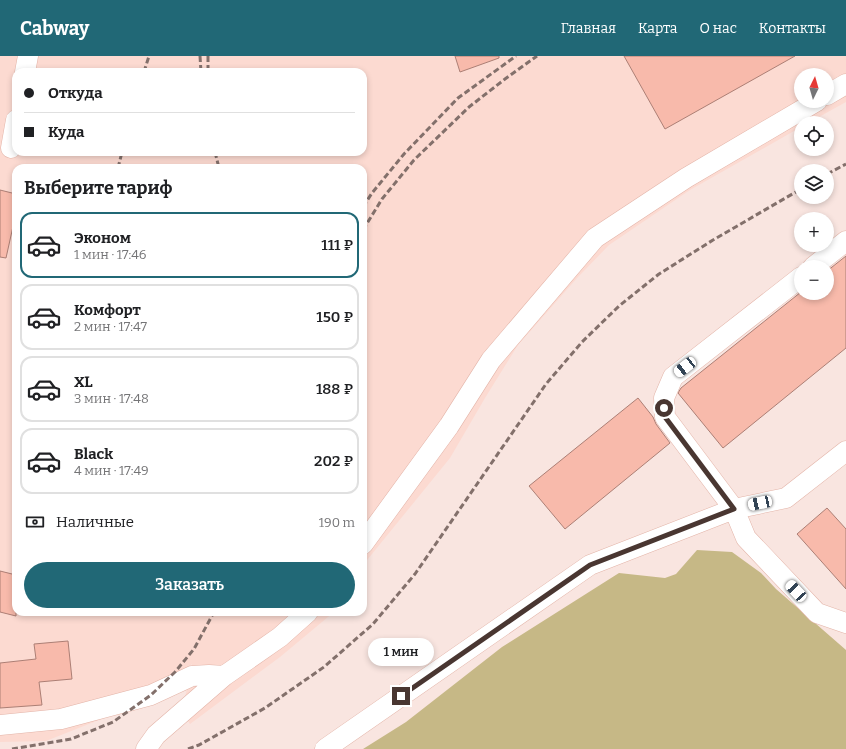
<!DOCTYPE html>
<html lang="ru">
<meta charset="utf-8">
<style>
body{margin:0;font-family:Bitter,serif;background:#f2f2f2;color:#202124;height:100vh;display:flex;flex-direction:column;font-size:15px;white-space:nowrap}
*{box-sizing:border-box;margin:0}
p{font-size:13px;color:#757577}
.icon{flex:none;width:22px;height:22px;fill:none;stroke:currentColor;stroke-width:2;stroke-linecap:round;stroke-linejoin:round}
.map{position:relative;flex:1;overflow:hidden}
.side{position:absolute;left:12px;top:108px;width:355px;height:452px;display:flex;flex-direction:column;background:#fff;border-radius:12px;box-shadow:0 2px 6px #0003}
.side>*{flex:none}
.hud{position:absolute;left:12px;top:12px;width:355px;height:88px;border-radius:12px;box-shadow:0 2px 6px #0003;display:grid;align-content:center;height:88px;padding:0 12px;background:#fff}
.needle{width:26px;rotate:5deg}
.fabs{position:absolute;left:794px;top:12px;display:grid;gap:8px}
.fabs a{display:grid;place-items:center;width:40px;height:40px;border-radius:50%;background:#fff;box-shadow:0 2px 6px #0003;font-size:20px}
.end{position:absolute;width:18px;height:18px;margin:-9px;border:5px solid #493631;background:#fff;box-shadow:0 0 0 2px #fff}
.from{border-radius:50%}
.bubble{position:absolute;height:28px;border-radius:14px;background:#fff;box-shadow:0 2px 6px #0003;font-size:13px;font-weight:600;line-height:28px;text-align:center}
.car{position:absolute;width:12px;height:24px;margin:-12px -6px;border-radius:5px;box-shadow:0 0 3px 1px #0007;background:linear-gradient(#fff 24%,#345 0 40%,#fff 0 76%,#345 0 86%,#fff 0)}
.hud b{display:flex;align-items:center;gap:14px;height:38px;font-size:15px}
.hud b+b{border-top:1px solid #e0e0e0}
.hud i{width:10px;height:10px;background:#202124}
ul{padding:0;list-style:none}
li{display:flex;align-items:center;gap:12px;height:66px;margin:0 8px 6px;padding:0 4px;border:2px solid #e0e0e0;border-radius:12px}
li div{flex:1}
li b{display:block;font-size:15px}
li em{font-style:normal;font-weight:600}
li.current{border-color:#216876}
li>.icon{width:36px;height:36px;stroke-width:1.5}
h2{padding:0 12px;font-size:18px;line-height:48px}
.pay{display:flex;align-items:center;gap:10px;height:44px;padding:0 12px;font-size:15px}
.pay p{margin-inline-start:auto}
.cta{display:flex;gap:8px;margin-top:auto;padding:8px 12px}
.cta a{flex:1;height:46px;border-radius:24px;background:#216876;color:#fff;font-size:16px;font-weight:600;line-height:46px;text-align:center}
header{display:flex;align-items:center;gap:24px;box-sizing:border-box;height:56px;padding:0 20px;background:#216876;color:#fff}
header strong{font-size:19px}
nav{display:flex;gap:22px;margin-inline-start:auto;font-size:14px}
.map>svg:first-child{display:block}
</style>
<header>
<strong>Cabway</strong>
<nav><a>Главная</a><a>Карта</a><a>О нас</a><a>Контакты</a></nav>
</header>
<div class="map">
<svg width="846" height="693" viewBox="0 0 846 693">
<rect width="100%" height="100%" fill="#f9e5e0"/>
<path fill="#fcdad1" fill-rule="evenodd" d="M 0,0 L 846,0 L 846,46 L 808,67 L 801,67 L 801,71 L 690,134 L 609,189 L 578,221 L 518,289 L 485,342 L 450,402 L 363,509 L 363,112 L 16,112 L 16,556 L 334,556 L 280,601 L 190,668 L 182,656 L 192,608 L 134,650 L 46,685 L 0,686 ZM 16,16 L 363,16 L 363,96 L 16,96 ZM 801,19 L 827,19 L 827,45 L 801,45 Z"/>
<path fill="#c6b886" d="M 697,494 L 732,496 L 761,517 L 776,533 L 846,594 L 846,693 L 363,693 L 406,666 L 502,591 L 619,517 L 665,522 L 676,518 Z"/>
<path fill="#f8baab" stroke="#ac7f75" d="M 455,0 L 499,0 L 499,2 L 460,16 Z
M 624,0 L 795,0 L 665,73 Z
M 0,134 L 16,138 L 16,157 L 6,202 L 0,201 Z
M 846,200 L 846,292 L 723,392 L 678,337 L 681,332 L 801,236 L 801,237 L 827,237 L 827,215 Z
M 638,342 L 653,361 L 656,368 L 670,387 L 565,473 L 529,430 Z
M 827,452 L 846,473 L 846,533 L 797,478 Z
M 0,515 L 16,519 L 16,560 L 0,556 Z
M 68,585 L 72,623 L 39,626 L 42,649 L 0,652 L 0,607 L 36,603 L 34,588 Z"/>
<g fill="none" stroke-linecap="round" stroke-linejoin="round">
<defs>
<path id="minor" d="M 25,16 L 28,0
M 827,39 L 846,28
M 11,92 L 16,64
M 813,211 L 846,185
M 801,221 L 673,321 L 664,342 L 665,361 L 734,453 L 746,482 L 817,557 L 846,567
M 363,488 L 449,370 L 491,304 L 595,182 L 686,122 L 817,45
M 0,669 L 61,663 L 151,639 L 192,620 L 209,619 L 224,620
M 146,693 L 156,679 L 224,620 L 280,581 L 308,556
M 325,693 L 590,509 L 734,453 L 786,442 L 846,395"/>
</defs>
<use href="#minor" stroke="#e3b4a8" stroke-width="21"/>
<use href="#minor" stroke="#fff" stroke-width="20"/>
<path stroke="#83706b" stroke-width="3" stroke-dasharray="6 3" stroke-linecap="butt" d="M 200,0 L 201,16
M 208,0 L 208,16
M 144,16 L 149,0
M 215,96 L 219,112
M 118,112 L 122,96
M 827,118 L 846,108
M 363,151 L 372,137 L 404,98 L 458,42 L 516,0
M 363,174 L 382,143 L 414,104 L 469,51 L 505,23 L 537,0
M 12,693 L 71,683 L 113,666 L 151,639 L 175,616 L 194,593 L 214,556
M 188,693 L 199,689 L 265,652 L 324,611 L 373,568 L 415,518 L 546,328 L 582,286 L 619,250 L 659,218 L 713,184 L 801,133"/>
</g>
<g fill="none" stroke-linecap="round" stroke-linejoin="round">
<path stroke="#493631" stroke-width="5" d="M 401,640 L 590,509 L 734,453 L 665,361 L 664,352"/>
</g>
</svg>
<div class="fabs">
<a><svg class="needle" viewBox="-14 -14 28 28"><path d="M0-13l5 13h-10z" fill="#e53935"/><path d="M0 13l5-13h-10z" fill="#757577"/></svg></a>
<a><svg class="icon" aria-label="locate" viewBox="0 0 24 24"><circle cx="12" cy="12" r="6"/><path d="M12 2v4M12 18v4M2 12h4M18 12h4"/></svg></a>
<a><svg class="icon" aria-label="layers" viewBox="0 0 24 24"><path d="M12 4l9 5-9 5-9-5zM3 14l9 5 9-5"/></svg></a>
<a>+</a>
<a>−</a>
</div>
<i class="end from" style="left:664px;top:352px"></i>
<i class="end" style="left:401px;top:640px"></i>
<div class="bubble" style="left:368px;top:582px;width:66px">1 мин</div>
<i class="car" style="left:685px;top:311px;rotate:232deg"></i>
<i class="car" style="left:760px;top:447px;rotate:258deg"></i>
<i class="car" style="left:796px;top:535px;rotate:317deg"></i>
<div class="hud">
<b><i class="from"></i>Откуда</b>
<b><i></i>Куда</b>
</div>
<section class="side">
<h2>Выберите тариф</h2>
<ul>
<li class="current"><svg class="icon" aria-label="car" viewBox="0 0 24 24"><path d="M5 17H2v-5l4-1 3-4h7l3 4 3 1v5h-3M9 17h6M6 11h13"/><circle cx="7" cy="17" r="2"/><circle cx="17" cy="17" r="2"/></svg><div><b>Эконом</b><p>1 мин · 17:46</p></div><em>111 ₽</em></li>
<li><svg class="icon" aria-label="car" viewBox="0 0 24 24"><path d="M5 17H2v-5l4-1 3-4h7l3 4 3 1v5h-3M9 17h6M6 11h13"/><circle cx="7" cy="17" r="2"/><circle cx="17" cy="17" r="2"/></svg><div><b>Комфорт</b><p>2 мин · 17:47</p></div><em>150 ₽</em></li>
<li><svg class="icon" aria-label="car" viewBox="0 0 24 24"><path d="M5 17H2v-5l4-1 3-4h7l3 4 3 1v5h-3M9 17h6M6 11h13"/><circle cx="7" cy="17" r="2"/><circle cx="17" cy="17" r="2"/></svg><div><b>XL</b><p>3 мин · 17:48</p></div><em>188 ₽</em></li>
<li><svg class="icon" aria-label="car" viewBox="0 0 24 24"><path d="M5 17H2v-5l4-1 3-4h7l3 4 3 1v5h-3M9 17h6M6 11h13"/><circle cx="7" cy="17" r="2"/><circle cx="17" cy="17" r="2"/></svg><div><b>Black</b><p>4 мин · 17:49</p></div><em>202 ₽</em></li>
</ul>
<div class="pay"><svg class="icon" aria-label="cash" viewBox="0 0 24 24"><path d="M3 7h18v10H3z"/><circle cx="12" cy="12" r="2"/></svg>Наличные<p>190 m</p></div>
<div class="cta"><a>Заказать</a></div>
</section>
</div>
